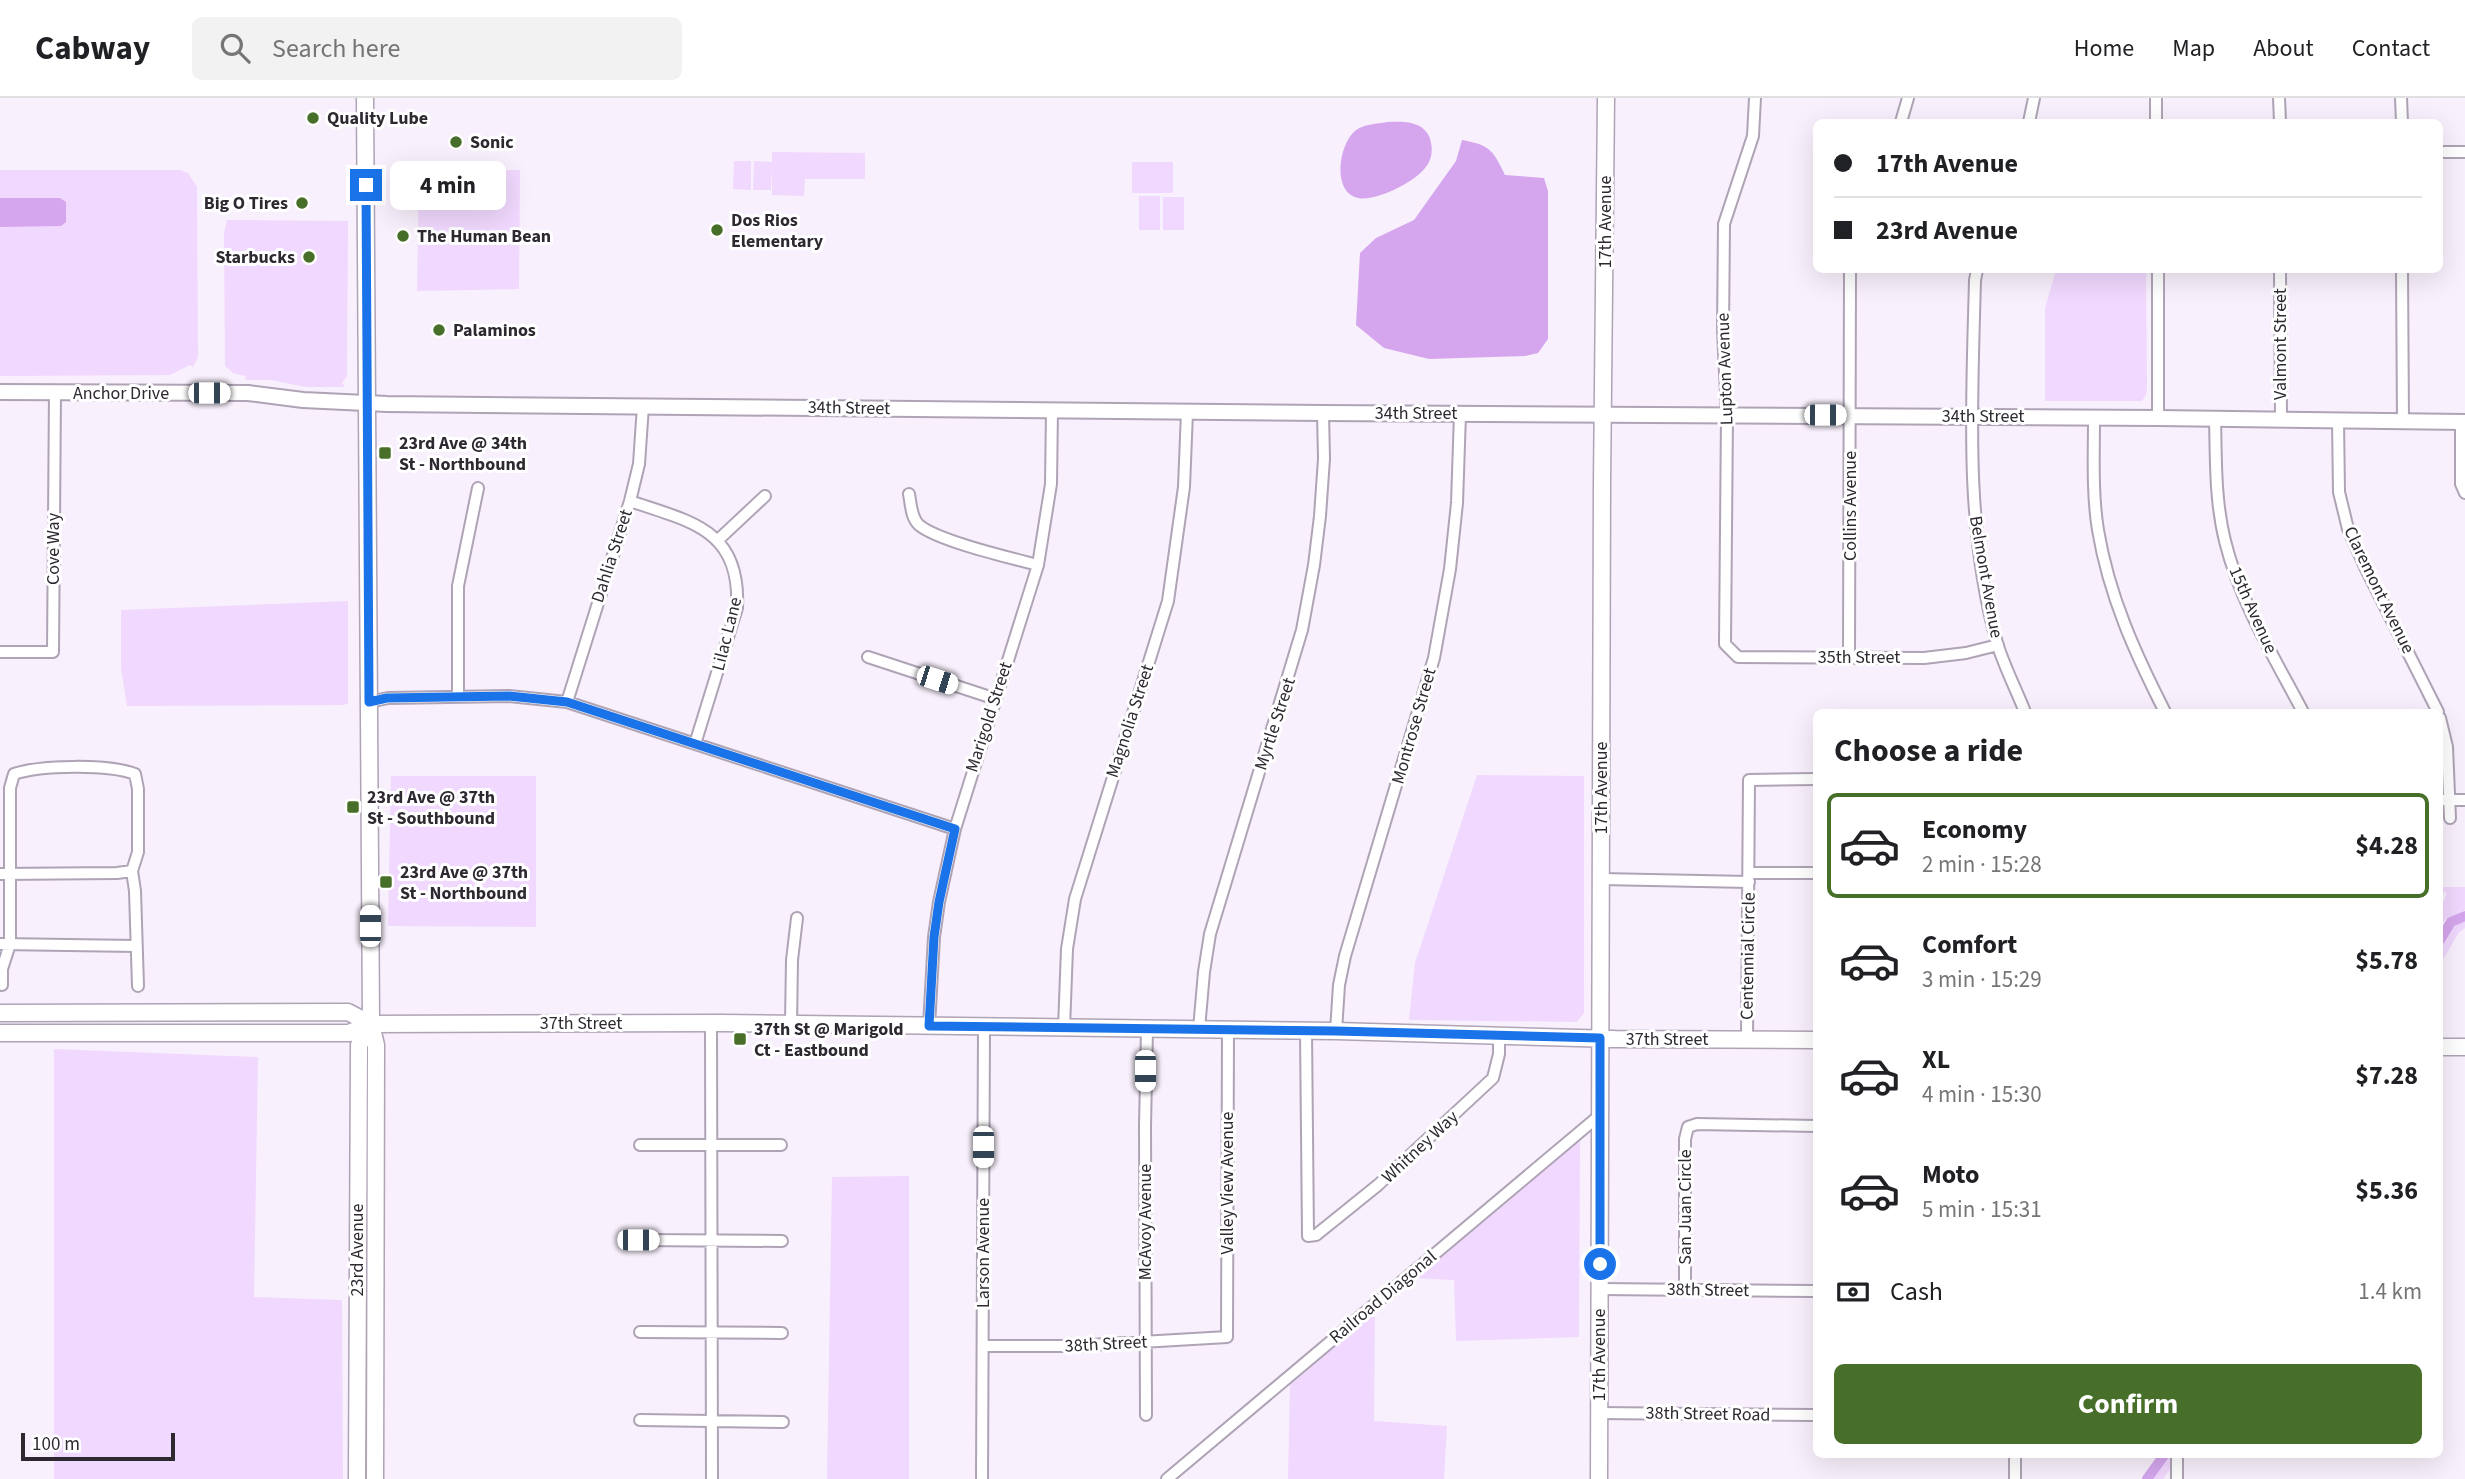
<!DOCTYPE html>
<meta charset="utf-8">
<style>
body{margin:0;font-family:"Source Sans 3",sans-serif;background:#f2f2f2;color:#202124;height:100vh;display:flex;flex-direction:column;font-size:26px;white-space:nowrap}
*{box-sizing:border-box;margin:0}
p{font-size:23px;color:#757577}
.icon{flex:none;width:38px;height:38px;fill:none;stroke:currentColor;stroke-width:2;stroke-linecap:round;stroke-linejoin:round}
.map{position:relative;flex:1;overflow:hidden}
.side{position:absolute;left:1813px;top:611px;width:630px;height:749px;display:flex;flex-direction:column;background:#fff;border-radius:10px;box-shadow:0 7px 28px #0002}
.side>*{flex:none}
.banner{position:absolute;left:1813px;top:21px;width:630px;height:154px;border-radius:10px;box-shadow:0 7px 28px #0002;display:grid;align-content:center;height:154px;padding:0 21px;background:#fff}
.scale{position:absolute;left:21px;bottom:18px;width:154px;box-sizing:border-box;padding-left:7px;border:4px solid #2e2931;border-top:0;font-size:19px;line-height:24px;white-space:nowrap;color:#2e2931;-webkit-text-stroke:5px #fff;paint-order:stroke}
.end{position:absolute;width:32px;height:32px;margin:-16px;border:9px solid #1a73e8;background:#fff;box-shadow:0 0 0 4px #fff}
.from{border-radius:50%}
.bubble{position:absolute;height:49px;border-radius:10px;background:#fff;box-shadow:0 7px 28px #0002;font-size:23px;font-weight:700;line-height:49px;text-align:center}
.car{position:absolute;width:21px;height:42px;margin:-21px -10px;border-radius:9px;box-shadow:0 0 5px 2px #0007;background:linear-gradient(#fff 24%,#345 0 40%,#fff 0 76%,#345 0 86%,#fff 0)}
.banner b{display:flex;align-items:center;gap:24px;height:66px;font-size:26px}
.banner b+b{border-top:2px solid #e0e0e0}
.banner i{width:18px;height:18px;background:#202124}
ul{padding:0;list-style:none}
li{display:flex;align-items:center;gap:21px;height:105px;margin:0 14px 10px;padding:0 7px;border:4px solid transparent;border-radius:10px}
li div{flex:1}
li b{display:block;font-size:26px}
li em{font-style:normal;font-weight:700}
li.selected{border-color:#486f2a}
li>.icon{width:63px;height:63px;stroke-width:1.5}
h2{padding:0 21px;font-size:32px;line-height:84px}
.pay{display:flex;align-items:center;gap:18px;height:77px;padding:0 21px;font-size:26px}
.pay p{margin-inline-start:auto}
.primary-button{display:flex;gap:14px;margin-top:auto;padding:14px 21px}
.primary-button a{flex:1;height:80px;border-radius:10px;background:#486f2a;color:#fff;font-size:28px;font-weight:700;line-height:80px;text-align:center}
header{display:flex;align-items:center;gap:42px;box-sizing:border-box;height:98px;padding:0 35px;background:#fff;border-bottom:2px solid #e0e0e0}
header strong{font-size:33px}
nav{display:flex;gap:38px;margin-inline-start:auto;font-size:24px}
.search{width:490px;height:63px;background:#f2f2f2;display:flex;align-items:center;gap:18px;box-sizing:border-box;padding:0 24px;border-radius:10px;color:#757577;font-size:26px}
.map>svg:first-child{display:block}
</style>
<header>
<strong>Cabway</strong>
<div class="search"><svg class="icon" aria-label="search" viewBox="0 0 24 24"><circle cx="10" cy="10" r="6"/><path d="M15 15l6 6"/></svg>Search here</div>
<nav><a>Home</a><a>Map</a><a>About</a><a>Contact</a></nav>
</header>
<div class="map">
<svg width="2465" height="1381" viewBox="0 0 2465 1381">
<rect width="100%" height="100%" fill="#f8f0fc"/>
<path fill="#f1d8fe" d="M 772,54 L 865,55 L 865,81 L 805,81 L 804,98 L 772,97 L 772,65 L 771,92 L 753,92 L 754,63 L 772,64 Z
M 734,63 L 751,63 L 751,92 L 733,91 Z
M 1132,64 L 1173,64 L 1173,95 L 1132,95 Z
M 419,71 L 520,72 L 519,191 L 417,193 Z
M 0,72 L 180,72 L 188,75 L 197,89 L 198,259 L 193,269 L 190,267 L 170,277 L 0,278 Z
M 1139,98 L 1160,98 L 1160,132 L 1139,132 Z
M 1163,99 L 1184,99 L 1184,132 L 1163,132 Z
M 227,122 L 348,123 L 347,278 L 342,285 L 345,289 L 305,289 L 272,282 L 246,282 L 245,278 L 233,275 L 225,268 L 224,135 Z
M 2056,172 L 2146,172 L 2147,289 L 2146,297 L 2142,303 L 2045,303 L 2045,210 Z
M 348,503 L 348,605 L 344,607 L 127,608 L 121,570 L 121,512 Z
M 1477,677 L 1584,678 L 1584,915 L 1577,924 L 1409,922 L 1415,865 Z
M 391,678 L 536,678 L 536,829 L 388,828 Z
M 2440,789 L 2465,789 L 2465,812 L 2444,823 L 2440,832 L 2440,812 L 2447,795 L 2440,793 Z
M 2465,823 L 2465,830 L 2459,834 L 2440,867 C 2439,847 2445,830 2465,823 Z
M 54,951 L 258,959 L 254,1199 L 342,1202 L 343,1381 L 54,1381 Z
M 1580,1040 L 1579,1239 L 1456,1243 L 1454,1182 L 1412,1180 Z
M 909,1078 L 909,1381 L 827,1381 L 832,1079 Z
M 1366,1219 L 1375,1219 L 1374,1323 L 1447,1328 L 1444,1381 L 1288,1381 L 1290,1285 Z
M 2170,1356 L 2170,1371 L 2163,1381 L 2151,1381 Z"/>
<path fill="#d5a6ed" d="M 1387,24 C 1396,24 1406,23 1414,26 C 1423,28 1430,36 1431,45 C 1433,54 1431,63 1425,70 C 1415,84 1375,104 1358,100 C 1332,95 1338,46 1356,32 C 1365,26 1377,26 1387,24 Z
M 1462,42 C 1490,47 1493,52 1505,77 L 1544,80 L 1548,93 L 1548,241 L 1538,255 L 1525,258 L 1429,261 L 1384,250 L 1356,227 L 1360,155 L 1376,140 L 1414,122 L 1456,63 Z
M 0,100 L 60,100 L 66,104 L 66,124 L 61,128 L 0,129 Z"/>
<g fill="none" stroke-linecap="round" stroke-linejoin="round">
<path stroke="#d5a6ed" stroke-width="10" d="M 2440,842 L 2451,824 L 2465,818
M 2147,1381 L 2165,1356"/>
<defs>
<path id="minor" d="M 1755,0 L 1753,38 L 1724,126 L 1723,233 L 1727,317 L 1725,546 L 1738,559 L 1924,560 L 1966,555 L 1998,547
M 2156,0 L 2156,24
M 2279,0 L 2280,24
M 2401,0 L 2402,24
M 1901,24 L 1908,0
M 2029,24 L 2034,0
M 2440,54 L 2465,54
M 1977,172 L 1975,182 C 1972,304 1964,426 1997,545 C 2004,568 2016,591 2025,614
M 2158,172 L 2158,320
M 2280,172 L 2281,321
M 2402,172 L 2403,323
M 2094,319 C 2094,357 2092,395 2098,432 C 2109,498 2135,555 2165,614
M 2215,320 C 2216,362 2215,403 2225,443 C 2240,504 2274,559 2303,614
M 2338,322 L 2339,394 L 2348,431 L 2365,469 L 2438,614
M 2461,324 L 2461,386 L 2465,395
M 909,396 C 911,406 911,420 919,427 C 938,443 1011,460 1038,467
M 630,403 C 691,424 741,431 737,510 L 695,646
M 718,442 L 765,398
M 0,554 L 53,554 L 55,294
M 868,559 L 996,601
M 1849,560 L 1850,172
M 458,599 L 458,488 L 478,390
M 369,604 L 388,600 L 509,598 L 567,604 L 955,731
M 567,604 L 630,403 L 639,366 L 643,308
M 2440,620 L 2447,649 L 2450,720
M 2440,702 L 2465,702
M 1749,775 L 1816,775
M 0,776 L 117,775 L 132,773
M 1601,781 L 1749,784
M 0,846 L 136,848
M 2,887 L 2,871 L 10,846 L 10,690 L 14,676 C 41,667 108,666 135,676 L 138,691 L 138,754 L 132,773 L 135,793 L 138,888
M 711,925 L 712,1381
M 791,926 L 792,862 L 797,820
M 929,928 L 934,839 L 939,804 L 955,731 L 1038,467 L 1051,386 L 1052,312
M 1064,930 L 1067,851 L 1075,801 L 1168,503 L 1184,389 L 1187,314
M 1199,931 L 1204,874 L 1210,836 L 1302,532 L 1314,467 L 1320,418 L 1324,361 L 1323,315
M 1306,933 L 1308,1138 L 1316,1137 L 1378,1087 L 1493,980 L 1499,956 L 1499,938
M 1336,933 L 1339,887 L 1345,858 L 1434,560 L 1450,471 L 1457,405 L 1460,316
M 1747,941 L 1749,682 L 1816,681
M 640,1047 L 781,1047
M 638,1142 L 782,1143
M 1600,1191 L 1816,1193
M 1685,1192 L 1685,1041 L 1688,1029 L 1697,1026 L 1816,1028
M 640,1234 L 782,1235
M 984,1248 L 1073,1248 L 1227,1239 L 1228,931
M 1599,1315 L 1816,1317
M 1146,1317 L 1145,1028 L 1147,931
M 640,1322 L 783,1324
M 2015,1356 L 2015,1381
M 982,1381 L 984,929
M 1167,1381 L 1600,1017
M 2177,1381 L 2177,1356"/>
<path id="tertiary" d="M 0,294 L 248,295 L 303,302 L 387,306 L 1323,315 L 2158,320 L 2465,324"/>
<path id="secondary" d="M 365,0 L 371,926 L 376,947 L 375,1381
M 0,915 L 348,914 L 371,926
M 0,935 L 349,935 L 371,926 L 721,925 L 1336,933 L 1615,941 L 1816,942
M 2440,949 L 2465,949
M 357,1381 L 359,947 L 371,926
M 1599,1381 L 1602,385 L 1606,0"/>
</defs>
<use href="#minor" stroke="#afa3b6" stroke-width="14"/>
<use href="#tertiary" stroke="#afa3b6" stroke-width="18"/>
<use href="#secondary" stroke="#afa3b6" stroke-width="19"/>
<use href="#minor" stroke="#fff" stroke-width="10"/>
<use href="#tertiary" stroke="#fff" stroke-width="14"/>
<use href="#secondary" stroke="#fff" stroke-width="16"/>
</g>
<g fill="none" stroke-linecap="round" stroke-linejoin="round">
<path stroke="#1a73e8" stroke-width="9" d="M 366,87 L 369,604 L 387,600 L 509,598 L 567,604 L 955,731 L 939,804 L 934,839 L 929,928 L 1336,933 L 1600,940 L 1600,1166"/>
</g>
<g fill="#486f2a" stroke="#fff" stroke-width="2.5">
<circle cx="313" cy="20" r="7"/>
<circle cx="456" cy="44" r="7"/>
<circle cx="302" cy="105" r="7"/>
<circle cx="717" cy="132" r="7"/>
<circle cx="403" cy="138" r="7"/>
<circle cx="309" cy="159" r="7"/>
<circle cx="439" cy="232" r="7"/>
<rect x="378" y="348" width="14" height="14" rx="3.5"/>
<rect x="346" y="702" width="14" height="14" rx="3.5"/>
<rect x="379" y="777" width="14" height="14" rx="3.5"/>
<rect x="733" y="934" width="14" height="14" rx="3.5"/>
</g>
<g text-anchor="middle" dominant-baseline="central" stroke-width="6" stroke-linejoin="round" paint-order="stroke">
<g font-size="18" font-weight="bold" fill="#2e2931" stroke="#fff" text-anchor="start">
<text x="327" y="20">Quality Lube</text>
<text x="470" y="44">Sonic</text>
<text x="288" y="105" text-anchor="end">Big O Tires</text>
<text x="731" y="122">Dos Rios<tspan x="731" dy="21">Elementary</tspan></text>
<text x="417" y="138">The Human Bean</text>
<text x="295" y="159" text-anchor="end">Starbucks</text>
<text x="453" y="232">Palaminos</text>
<text x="399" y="345">23rd Ave @ 34th<tspan x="399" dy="21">St - Northbound</tspan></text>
<text x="367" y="699">23rd Ave @ 37th<tspan x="367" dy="21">St - Southbound</tspan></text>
<text x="400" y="774">23rd Ave @ 37th<tspan x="400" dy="21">St - Northbound</tspan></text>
<text x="754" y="931">37th St @ Marigold<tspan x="754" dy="21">Ct - Eastbound</tspan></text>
</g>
<g font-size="18" fill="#2e2931" stroke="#fff">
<text transform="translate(1605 124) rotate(-90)">17th Avenue</text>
<text transform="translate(2280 246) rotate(-90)">Valmont Street</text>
<text transform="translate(1725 271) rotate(-92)">Lupton Avenue</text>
<text x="121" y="295">Anchor Drive</text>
<text transform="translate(849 310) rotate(1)">34th Street</text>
<text x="1416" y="315">34th Street</text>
<text x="1983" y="318">34th Street</text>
<text transform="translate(1850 408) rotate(-90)">Collins Avenue</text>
<text transform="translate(53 451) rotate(-90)">Cove Way</text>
<text transform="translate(612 458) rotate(-72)">Dahlia Street</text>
<text transform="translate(1986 479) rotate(80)">Belmont Avenue</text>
<text transform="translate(2379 492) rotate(64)">Claremont Avenue</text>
<text transform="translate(2253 512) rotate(66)">15th Avenue</text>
<text transform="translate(727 536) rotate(-76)">Lilac Lane</text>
<text x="1859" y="559">35th Street</text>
<text transform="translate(989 619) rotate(-72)">Marigold Street</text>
<text transform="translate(1130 623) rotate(-72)">Magnolia Street</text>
<text transform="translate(1275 626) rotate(-72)">Myrtle Street</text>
<text transform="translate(1414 628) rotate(-74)">Montrose Street</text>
<text transform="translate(1601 690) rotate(-90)">17th Avenue</text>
<text transform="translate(1748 858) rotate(-89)">Centennial Circle</text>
<text x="581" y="925">37th Street</text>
<text x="1667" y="941">37th Street</text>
<text transform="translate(1420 1049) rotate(-43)">Whitney Way</text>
<text transform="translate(1227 1085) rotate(-90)">Valley View Avenue</text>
<text transform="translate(1685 1109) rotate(-90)">San Juan Circle</text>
<text transform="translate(1145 1124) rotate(-90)">McAvoy Avenue</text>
<text transform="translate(357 1152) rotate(-90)">23rd Avenue</text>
<text transform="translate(983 1155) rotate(-90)">Larson Avenue</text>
<text transform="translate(1708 1192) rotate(1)">38th Street</text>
<text transform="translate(1383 1199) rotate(-40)">Railroad Diagonal</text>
<text transform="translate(1106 1246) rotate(-3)">38th Street</text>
<text transform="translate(1599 1257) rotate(-90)">17th Avenue</text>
<text transform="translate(1708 1316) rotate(1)">38th Street Road</text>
</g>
</g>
</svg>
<div class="scale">100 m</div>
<i class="end from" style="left:1600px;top:1166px"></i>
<i class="end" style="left:366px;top:87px"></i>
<div class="bubble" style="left:390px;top:63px;width:116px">4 min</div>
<i class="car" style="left:209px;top:295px;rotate:90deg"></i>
<i class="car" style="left:1825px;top:317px;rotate:90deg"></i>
<i class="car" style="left:937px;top:582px;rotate:108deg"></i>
<i class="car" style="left:370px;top:828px;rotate:0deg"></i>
<i class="car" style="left:1145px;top:973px;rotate:180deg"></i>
<i class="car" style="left:983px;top:1049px;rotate:180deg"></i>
<i class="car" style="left:638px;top:1142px;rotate:90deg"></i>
<div class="banner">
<b><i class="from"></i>17th Avenue</b>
<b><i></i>23rd Avenue</b>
</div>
<section class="side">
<h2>Choose a ride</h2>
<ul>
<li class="selected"><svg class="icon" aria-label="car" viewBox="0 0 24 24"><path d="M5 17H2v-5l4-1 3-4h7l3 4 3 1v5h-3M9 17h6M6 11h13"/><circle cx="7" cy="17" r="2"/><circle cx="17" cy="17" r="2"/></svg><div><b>Economy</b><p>2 min · 15:28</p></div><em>$4.28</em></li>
<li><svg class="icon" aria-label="car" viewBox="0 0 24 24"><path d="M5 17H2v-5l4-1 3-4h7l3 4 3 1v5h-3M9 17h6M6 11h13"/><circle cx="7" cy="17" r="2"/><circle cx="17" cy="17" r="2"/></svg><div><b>Comfort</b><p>3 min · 15:29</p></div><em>$5.78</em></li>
<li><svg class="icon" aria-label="car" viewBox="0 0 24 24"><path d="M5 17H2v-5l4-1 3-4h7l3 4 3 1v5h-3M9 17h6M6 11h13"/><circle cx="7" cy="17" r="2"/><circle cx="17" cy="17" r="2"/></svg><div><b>XL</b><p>4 min · 15:30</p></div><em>$7.28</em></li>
<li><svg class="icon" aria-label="car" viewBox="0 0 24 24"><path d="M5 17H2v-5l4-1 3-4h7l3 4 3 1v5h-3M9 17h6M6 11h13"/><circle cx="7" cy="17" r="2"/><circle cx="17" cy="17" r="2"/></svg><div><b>Moto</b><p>5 min · 15:31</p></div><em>$5.36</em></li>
</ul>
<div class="pay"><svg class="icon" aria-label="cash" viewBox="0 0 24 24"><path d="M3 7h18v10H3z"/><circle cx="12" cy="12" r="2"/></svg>Cash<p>1.4 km</p></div>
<div class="primary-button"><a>Confirm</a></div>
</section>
</div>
